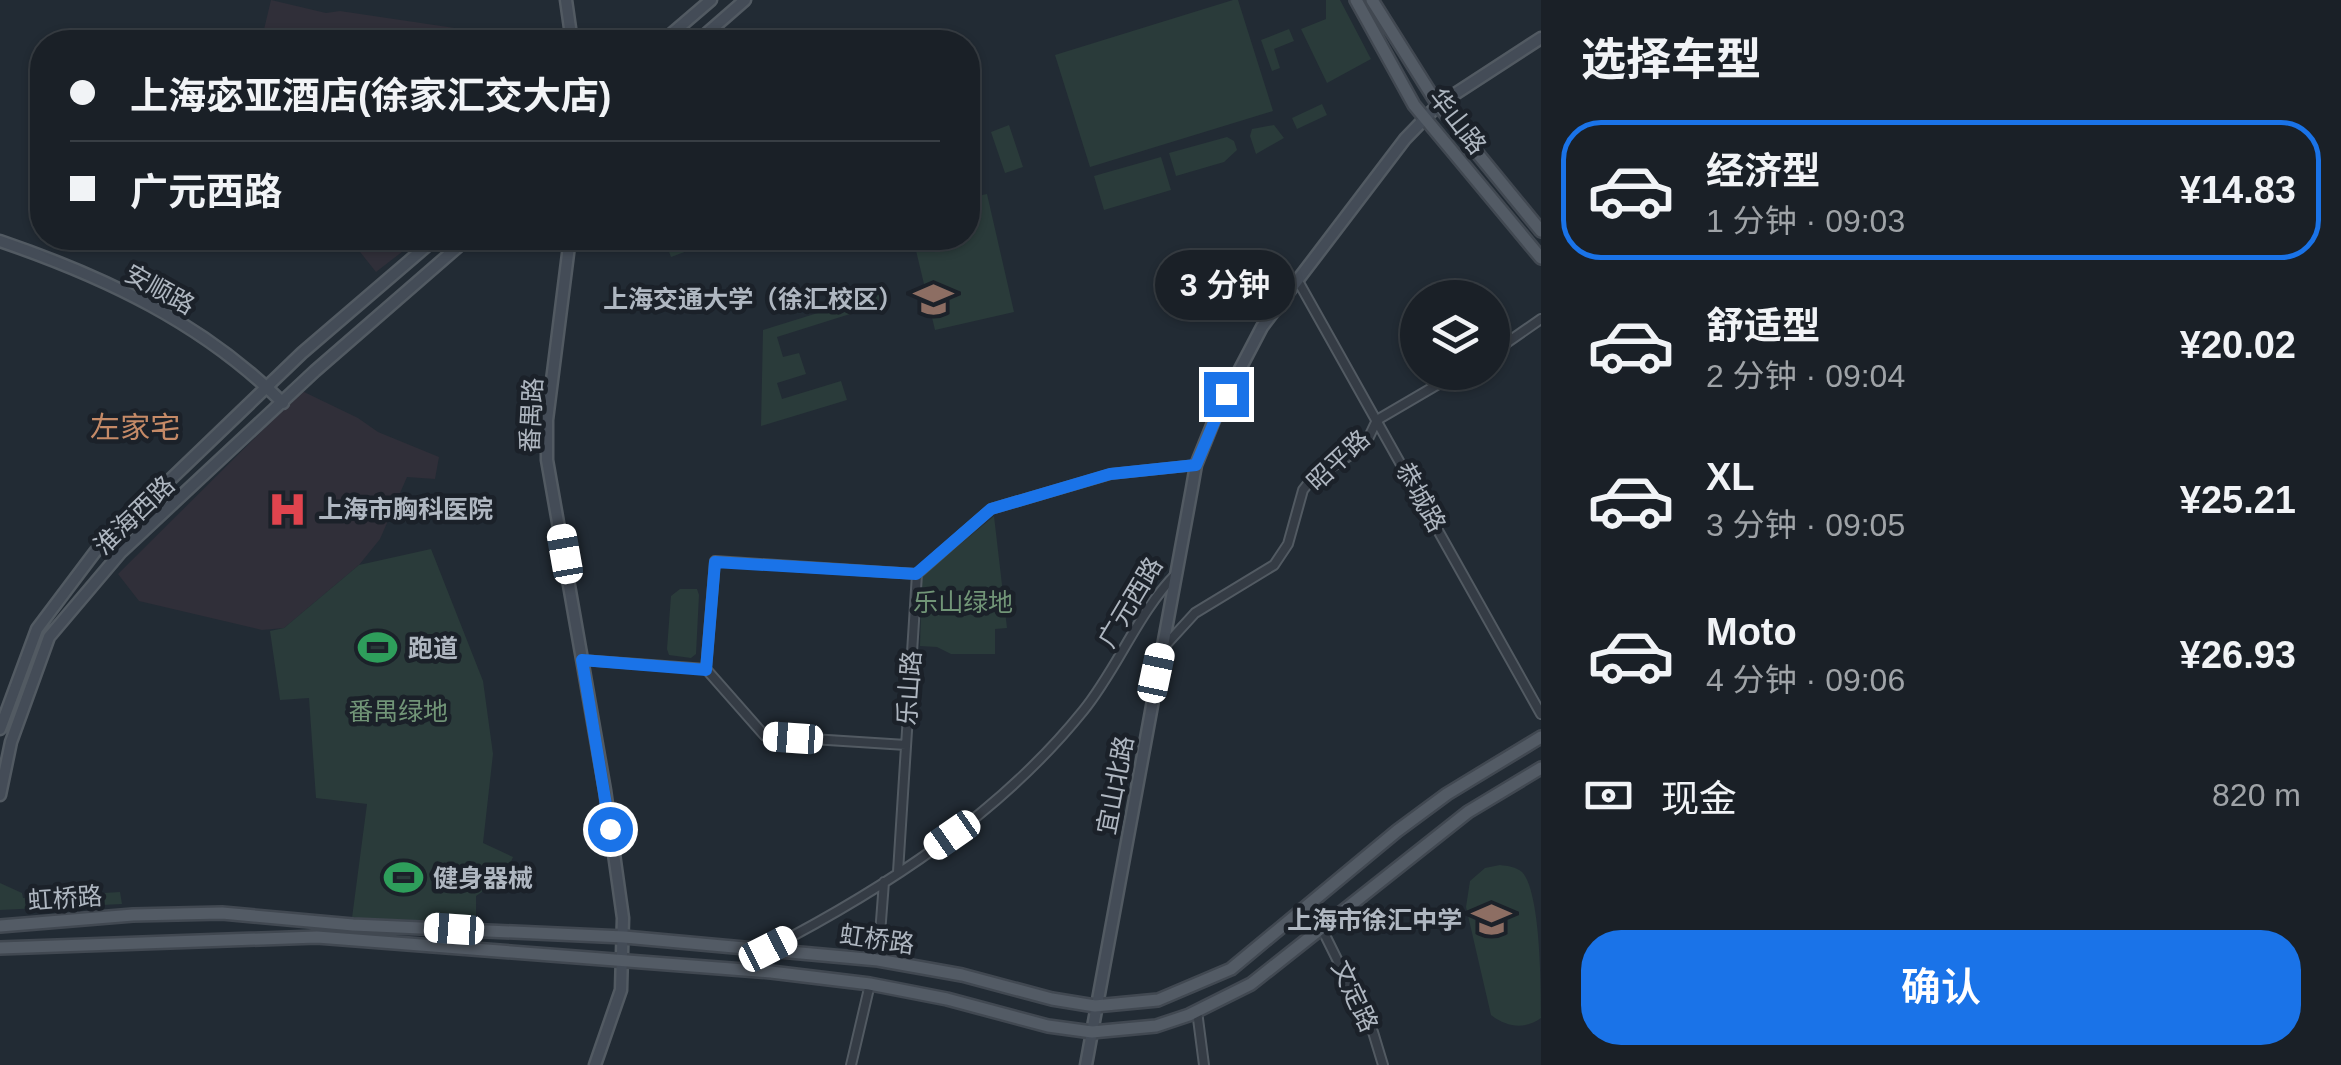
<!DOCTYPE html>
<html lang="zh">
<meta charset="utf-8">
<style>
body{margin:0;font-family:Arial,"Noto Sans SC",sans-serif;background:#272d33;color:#f1f3f6;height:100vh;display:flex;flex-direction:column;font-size:38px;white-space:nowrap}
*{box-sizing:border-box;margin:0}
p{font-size:32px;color:#9fa3a7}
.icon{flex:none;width:55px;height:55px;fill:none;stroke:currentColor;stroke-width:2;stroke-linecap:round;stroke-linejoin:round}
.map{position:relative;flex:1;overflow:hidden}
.panel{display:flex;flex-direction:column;background:#1a2027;width:800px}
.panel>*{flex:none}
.banner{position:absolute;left:30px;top:30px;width:950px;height:220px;border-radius:40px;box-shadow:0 2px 8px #0004,0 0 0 2px #383e44;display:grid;align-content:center;height:220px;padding:0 40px;background:#1a2027}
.tools{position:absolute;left:1400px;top:280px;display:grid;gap:20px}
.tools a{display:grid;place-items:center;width:110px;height:110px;border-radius:50%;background:#1a2027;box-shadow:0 2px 8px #0004,0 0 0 2px #383e44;font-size:50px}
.end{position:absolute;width:45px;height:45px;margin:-22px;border:12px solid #1a73e8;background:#fff;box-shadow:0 0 0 5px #fff}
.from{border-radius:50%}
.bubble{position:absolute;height:70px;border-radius:35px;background:#1a2027;box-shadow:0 2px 8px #0004,0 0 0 2px #383e44;font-size:32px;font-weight:600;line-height:70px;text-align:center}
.car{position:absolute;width:30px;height:60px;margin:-30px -15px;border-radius:12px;box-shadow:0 0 8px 2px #0007;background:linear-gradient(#fff 24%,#345 0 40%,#fff 0 76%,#345 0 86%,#fff 0)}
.banner b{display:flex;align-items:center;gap:35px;height:95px;font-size:38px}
.banner b+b{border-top:2px solid #383e44}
.banner i{width:25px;height:25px;background:#f1f3f6}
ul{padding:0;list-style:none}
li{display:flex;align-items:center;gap:30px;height:140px;margin:0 20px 15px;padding:0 20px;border:5px solid transparent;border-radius:40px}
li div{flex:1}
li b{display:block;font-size:38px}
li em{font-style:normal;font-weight:600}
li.current{border-color:#1a73e8}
li>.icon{width:90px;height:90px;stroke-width:1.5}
h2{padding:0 40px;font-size:45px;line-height:120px}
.pay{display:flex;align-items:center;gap:25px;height:110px;padding:0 40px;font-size:38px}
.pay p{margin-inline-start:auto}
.action{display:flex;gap:20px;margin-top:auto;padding:20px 40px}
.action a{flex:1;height:115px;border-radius:40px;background:#1a73e8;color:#fff;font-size:40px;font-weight:600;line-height:115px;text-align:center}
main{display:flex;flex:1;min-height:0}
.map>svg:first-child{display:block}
</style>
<main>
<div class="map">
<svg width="1541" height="1065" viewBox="0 0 1541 1065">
<rect width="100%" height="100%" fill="#222b34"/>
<path fill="#302f39" d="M 271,0 L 326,13 L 340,11 L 468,30 L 466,42 L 261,42 Z
M 349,238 L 420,238 L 376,272 Z
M 302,391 L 358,418 L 378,432 L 439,457 L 435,479 L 407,477 L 380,539 L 359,565 L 284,628 L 262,630 L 139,601 L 118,574 Z"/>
<path fill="#2a3b3a" d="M 1233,0 L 1238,0 L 1273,111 L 1090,167 L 1055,55 Z
M 1326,0 L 1340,0 L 1371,59 L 1327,83 L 1301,29 L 1326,19 Z
M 1289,29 L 1294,41 L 1274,49 L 1280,68 L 1272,71 L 1261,40 Z
M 1322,104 L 1327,115 L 1297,129 L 1292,118 Z
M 1009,125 L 1023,167 L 1005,173 L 991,132 Z
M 1274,125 L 1284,138 L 1256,154 L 1250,136 L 1252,129 Z
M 1227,137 L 1234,141 L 1237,150 L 1224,162 L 1176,176 L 1169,153 Z
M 1161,157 L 1171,190 L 1104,210 L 1094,176 Z
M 987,194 L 1014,312 L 935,330 L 913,238 L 968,238 L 968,198 Z
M 664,238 L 722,238 L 671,257 Z
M 882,293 L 885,303 L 777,337 L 783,357 L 799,353 L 806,374 L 777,383 L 782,399 L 841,381 L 847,400 L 761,426 L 763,330 Z
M 994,516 L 1007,628 L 995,629 L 995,654 L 951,654 L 937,647 L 920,646 L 922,576 Z
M 431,549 L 483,681 L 493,754 L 483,843 L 513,857 L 505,876 L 476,896 L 476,922 L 352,918 L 367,804 L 316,798 L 309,698 L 280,700 L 270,631 L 284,628 L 359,565 Z
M 680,589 L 697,589 L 699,595 L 696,654 L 691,658 L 669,655 L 667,649 L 671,596 Z
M 1500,865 C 1508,866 1516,867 1522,872 C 1541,892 1541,989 1541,1018 C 1525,1030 1506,1027 1491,1015 L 1466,907 L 1470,881 L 1485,868 Z
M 0,883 L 22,893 L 23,898 L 120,892 L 122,904 L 0,910 Z"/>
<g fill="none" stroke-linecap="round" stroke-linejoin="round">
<defs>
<path id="street" d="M 1298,281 L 1541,714
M 1492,353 L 1541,319
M 1163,648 L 1195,613 L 1274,565 L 1288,544 L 1303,490 L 1310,481 L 1352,454 L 1368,439 L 1377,420 L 1459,372
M 582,660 L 706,669 L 765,736 L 906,745
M 706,669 L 715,561 L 917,574
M 898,872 L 917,574 L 991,509 L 1111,474 L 1196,465
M 1322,929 L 1373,1032 L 1383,1065
M 768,949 C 884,889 1000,814 1083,711 C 1118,668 1138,612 1177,573
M 878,960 L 884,882
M 1197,1011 L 1204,1065
M 851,1065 L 870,984"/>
<path id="secondary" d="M 566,0 L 572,42
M 662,42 L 711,0
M 697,42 L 745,0
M 570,238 L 547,420 L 547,460 L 605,790 L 623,918 L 621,990 L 595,1065
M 0,241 C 105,277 203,323 283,403
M 0,729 L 37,629 L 95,552 L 302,353 L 436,238
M 0,795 L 11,742 L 49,637 L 121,552 L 315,371 L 468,238
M 1086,1065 L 1192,488 L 1196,465 L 1217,413 L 1262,327 L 1405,139 L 1438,105 L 1541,38"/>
<path id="primary" d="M 1356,0 L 1414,105 L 1541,258
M 1372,0 L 1438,105 L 1541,231
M 0,926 L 133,915 L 222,913 L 353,925 L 624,937 L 878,960 L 962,975 L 1052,999 L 1095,1006 L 1158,1000 L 1231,969 L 1397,831 L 1447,794 L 1541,737
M 0,948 L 317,937 L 771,972 L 870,984 L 947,999 L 1048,1026 L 1092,1032 L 1156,1026 L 1189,1015 L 1251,984 L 1468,812 L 1541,768"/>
</defs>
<use href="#street" stroke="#525a62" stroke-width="12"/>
<use href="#secondary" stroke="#525a62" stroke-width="15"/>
<use href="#primary" stroke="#414851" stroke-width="16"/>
<use href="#street" stroke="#353c45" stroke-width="8"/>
<use href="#secondary" stroke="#444c57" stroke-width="10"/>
<use href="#primary" stroke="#535b65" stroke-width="11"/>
</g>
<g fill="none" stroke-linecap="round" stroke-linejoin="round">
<path stroke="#1a73e8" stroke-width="12" d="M 610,829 L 582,660 L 706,670 L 715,562 L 916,574 L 991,509 L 1110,474 L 1196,465 L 1226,394"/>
</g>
<defs>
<symbol id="university-bare" viewBox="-9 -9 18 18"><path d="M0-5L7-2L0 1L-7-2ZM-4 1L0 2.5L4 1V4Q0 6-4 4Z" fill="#8d6e63" stroke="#1b2129" stroke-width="2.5" paint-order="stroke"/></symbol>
<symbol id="hospital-bare" viewBox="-9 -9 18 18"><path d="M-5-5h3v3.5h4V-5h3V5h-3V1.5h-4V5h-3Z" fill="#e0444e" stroke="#1b2129" stroke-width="2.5" paint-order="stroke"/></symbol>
<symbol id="stadium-bare" viewBox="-9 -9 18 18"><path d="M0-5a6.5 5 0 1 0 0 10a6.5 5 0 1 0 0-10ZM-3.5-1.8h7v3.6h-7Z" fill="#2e9e5b" stroke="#1b2129" stroke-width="2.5" paint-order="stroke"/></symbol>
<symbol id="school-bare" viewBox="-9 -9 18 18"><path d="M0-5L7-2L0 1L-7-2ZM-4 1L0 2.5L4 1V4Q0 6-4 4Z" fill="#8d6e63" stroke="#1b2129" stroke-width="2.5" paint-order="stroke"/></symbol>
</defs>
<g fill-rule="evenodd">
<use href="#university-bare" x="906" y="272" width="55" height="55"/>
<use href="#hospital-bare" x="260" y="482" width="55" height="55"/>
<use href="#stadium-bare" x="350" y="620" width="55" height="55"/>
<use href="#stadium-bare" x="376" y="850" width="55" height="55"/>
<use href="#school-bare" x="1464" y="892" width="55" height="55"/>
</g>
<g text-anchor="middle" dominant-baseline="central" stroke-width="9" stroke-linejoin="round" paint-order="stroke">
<g font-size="25" fill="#afb7c1" stroke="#1b2129">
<text transform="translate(1458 121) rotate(52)">华山路</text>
<text transform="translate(160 289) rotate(29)">安顺路</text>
<text transform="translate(531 415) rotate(-87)">番禺路</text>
<text transform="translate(1338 460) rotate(-43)">昭平路</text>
<text transform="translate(1421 497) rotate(61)">恭城路</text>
<text transform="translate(134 515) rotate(-44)">淮海西路</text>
<text transform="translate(1130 602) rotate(-59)">广元西路</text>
<text transform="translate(909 688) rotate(-86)">乐山路</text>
<text transform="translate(1115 785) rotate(-79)">宜山北路</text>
<text transform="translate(65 898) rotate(-4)">虹桥路</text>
<text transform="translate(877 939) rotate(8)">虹桥路</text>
<text transform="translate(1355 996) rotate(65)">文定路</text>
</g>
<g font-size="25" font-weight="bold" fill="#afb7c1" stroke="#1b2129" text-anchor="start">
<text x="903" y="299" text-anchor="end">上海交通大学（徐汇校区）</text>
<text x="318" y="509">上海市胸科医院</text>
<text x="408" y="648">跑道</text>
<text x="433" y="878">健身器械</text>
<text x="1462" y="920" text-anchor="end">上海市徐汇中学</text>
</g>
<g font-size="25" fill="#719577" stroke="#1b2129">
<text x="963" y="602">乐山绿地</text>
<text x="398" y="711">番禺绿地</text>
</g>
<g font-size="30" fill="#c58a67" stroke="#1b2129">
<text x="135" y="427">左家宅</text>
</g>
</g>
</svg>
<div class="tools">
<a><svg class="icon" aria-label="layers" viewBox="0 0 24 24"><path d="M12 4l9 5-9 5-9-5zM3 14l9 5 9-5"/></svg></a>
</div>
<i class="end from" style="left:610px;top:829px"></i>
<i class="end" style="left:1226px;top:394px"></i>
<div class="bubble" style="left:1155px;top:250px;width:140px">3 分钟</div>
<i class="car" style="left:565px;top:554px;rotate:350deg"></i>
<i class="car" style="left:1156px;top:673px;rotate:12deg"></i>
<i class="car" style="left:793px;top:738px;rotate:274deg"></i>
<i class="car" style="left:952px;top:835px;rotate:235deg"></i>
<i class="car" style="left:454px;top:929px;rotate:274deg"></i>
<i class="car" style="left:768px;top:949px;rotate:63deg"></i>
<div class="banner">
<b><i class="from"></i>上海宓亚酒店(徐家汇交大店)</b>
<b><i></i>广元西路</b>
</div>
</div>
<section class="panel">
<h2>选择车型</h2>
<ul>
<li class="current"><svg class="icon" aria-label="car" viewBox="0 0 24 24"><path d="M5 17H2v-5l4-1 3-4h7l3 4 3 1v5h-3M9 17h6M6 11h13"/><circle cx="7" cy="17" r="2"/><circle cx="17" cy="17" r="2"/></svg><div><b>经济型</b><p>1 分钟 · 09:03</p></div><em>¥14.83</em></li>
<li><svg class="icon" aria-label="car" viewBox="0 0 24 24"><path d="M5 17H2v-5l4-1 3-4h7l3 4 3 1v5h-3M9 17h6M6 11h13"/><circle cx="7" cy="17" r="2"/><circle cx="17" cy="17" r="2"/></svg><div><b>舒适型</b><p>2 分钟 · 09:04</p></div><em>¥20.02</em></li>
<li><svg class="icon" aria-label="car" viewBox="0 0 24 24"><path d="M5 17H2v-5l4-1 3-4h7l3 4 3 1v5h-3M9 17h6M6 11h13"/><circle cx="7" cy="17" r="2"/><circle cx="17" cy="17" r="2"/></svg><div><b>XL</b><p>3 分钟 · 09:05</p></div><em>¥25.21</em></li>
<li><svg class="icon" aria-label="car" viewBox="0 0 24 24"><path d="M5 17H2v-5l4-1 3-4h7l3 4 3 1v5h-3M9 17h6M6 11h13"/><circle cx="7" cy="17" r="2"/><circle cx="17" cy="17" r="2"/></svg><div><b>Moto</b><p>4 分钟 · 09:06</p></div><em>¥26.93</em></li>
</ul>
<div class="pay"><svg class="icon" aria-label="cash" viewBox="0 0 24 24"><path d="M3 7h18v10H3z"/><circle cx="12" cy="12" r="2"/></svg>现金<p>820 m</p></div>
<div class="action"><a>确认</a></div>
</section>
</main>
